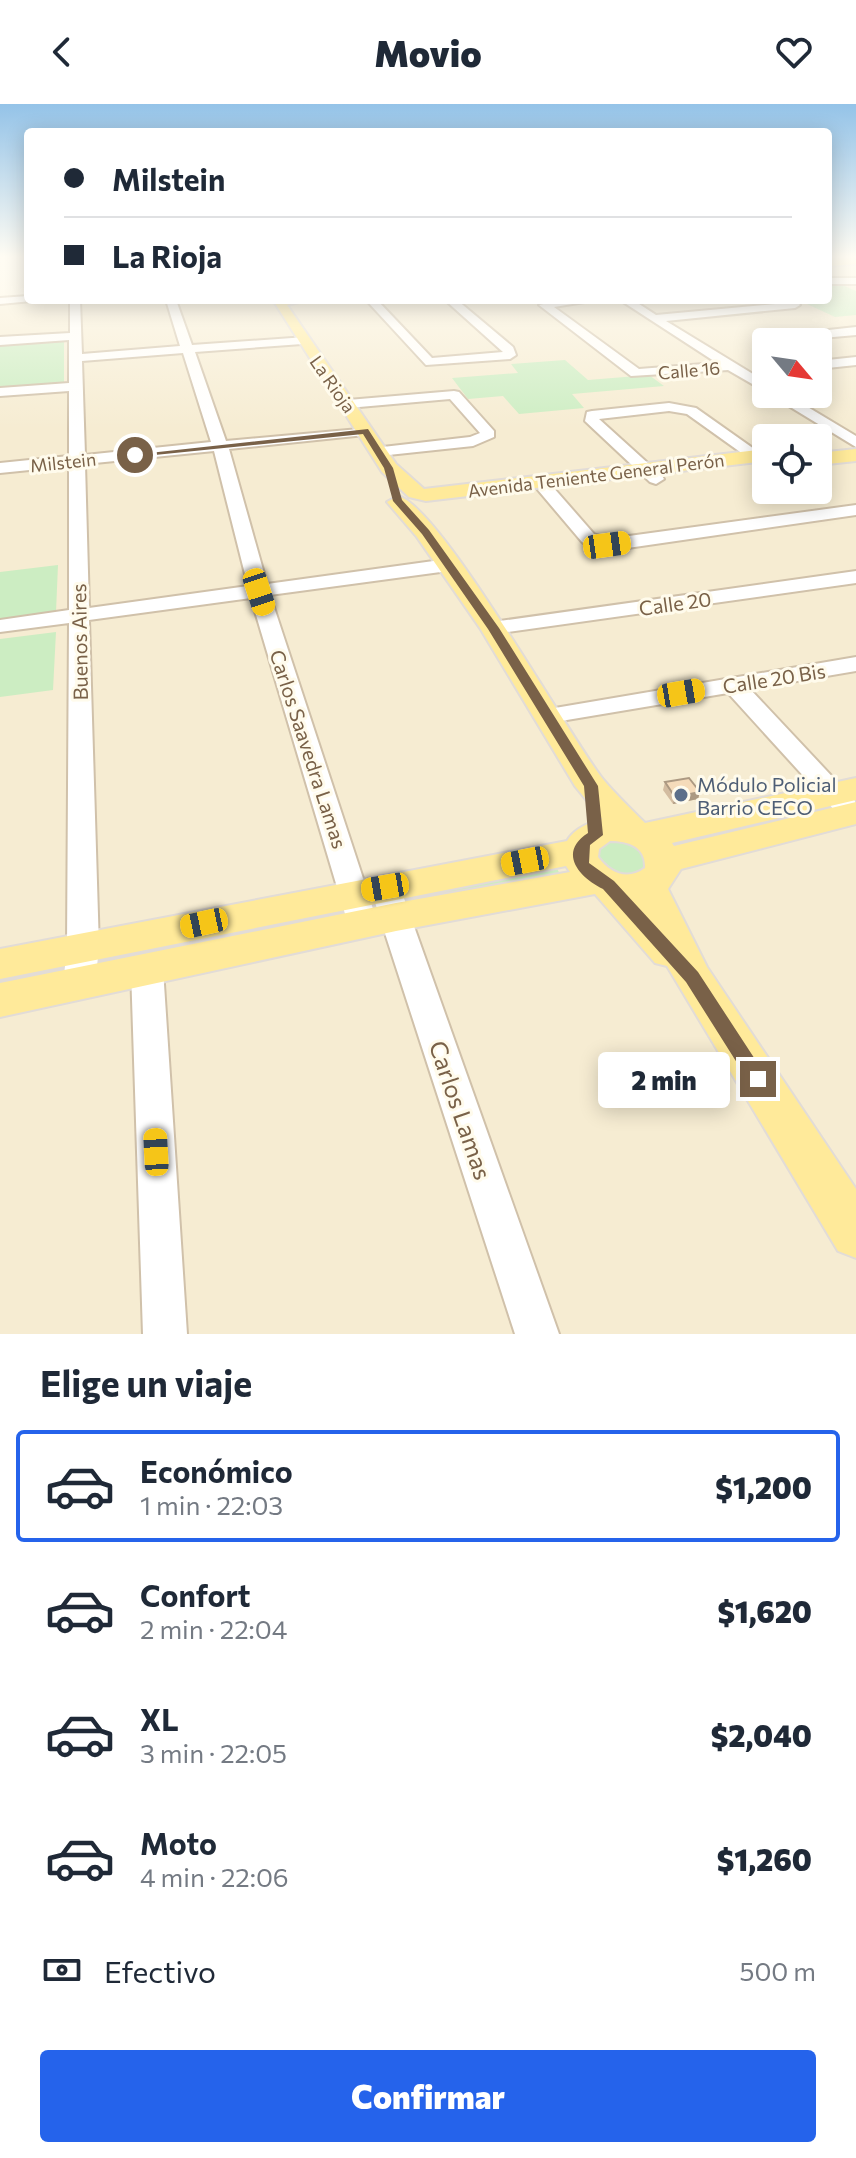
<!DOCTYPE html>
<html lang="es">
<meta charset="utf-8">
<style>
body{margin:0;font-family:Commissioner,sans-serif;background:#f6f6f7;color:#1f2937;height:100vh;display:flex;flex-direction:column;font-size:30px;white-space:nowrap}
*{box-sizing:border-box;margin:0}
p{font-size:26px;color:#747a83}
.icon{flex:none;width:44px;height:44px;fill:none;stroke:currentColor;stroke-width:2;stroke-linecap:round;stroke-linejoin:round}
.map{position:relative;height:1230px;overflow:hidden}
.panel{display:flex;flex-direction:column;background:#fff;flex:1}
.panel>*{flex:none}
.banner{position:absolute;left:24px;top:24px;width:808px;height:176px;border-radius:8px;box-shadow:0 4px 20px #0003;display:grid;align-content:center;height:176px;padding:0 40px;background:#fff}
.needle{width:52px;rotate:119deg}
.tools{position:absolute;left:752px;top:224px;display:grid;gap:16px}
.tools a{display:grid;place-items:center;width:80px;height:80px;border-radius:8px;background:#fff;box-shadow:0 4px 20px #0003;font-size:40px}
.end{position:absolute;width:36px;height:36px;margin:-18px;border:10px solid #796148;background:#fff;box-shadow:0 0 0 4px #fff}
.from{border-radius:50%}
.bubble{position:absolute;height:56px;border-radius:8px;background:#fff;box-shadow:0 4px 20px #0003;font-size:26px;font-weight:800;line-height:56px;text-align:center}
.car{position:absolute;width:24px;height:48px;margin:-24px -12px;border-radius:10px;box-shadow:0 0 6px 2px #0007;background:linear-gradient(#f5c518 24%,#345 0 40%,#f5c518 0 76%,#345 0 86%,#f5c518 0)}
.banner b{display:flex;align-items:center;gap:28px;height:76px;font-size:30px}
.banner b+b{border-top:2px solid #e0e1e3}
.banner i{width:20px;height:20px;background:#1f2937}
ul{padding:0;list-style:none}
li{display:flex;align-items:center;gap:24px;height:112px;margin:0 16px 12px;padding:0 24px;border:4px solid transparent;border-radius:8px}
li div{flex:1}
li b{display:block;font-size:30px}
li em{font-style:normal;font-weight:800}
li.active{border-color:#2563eb}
li>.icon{width:72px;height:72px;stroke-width:1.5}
h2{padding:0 40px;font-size:36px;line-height:96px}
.pay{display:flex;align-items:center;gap:20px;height:88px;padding:0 40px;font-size:30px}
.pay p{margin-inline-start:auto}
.button{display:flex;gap:16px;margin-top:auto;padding:16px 40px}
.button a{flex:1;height:92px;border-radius:8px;background:#2563eb;color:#fff;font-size:32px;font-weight:800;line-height:92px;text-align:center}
header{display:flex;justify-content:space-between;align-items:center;height:104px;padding:0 40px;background:#fff;font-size:36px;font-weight:800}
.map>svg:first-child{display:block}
</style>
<header><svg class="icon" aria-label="back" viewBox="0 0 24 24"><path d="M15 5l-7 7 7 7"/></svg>Movio<svg class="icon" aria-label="heart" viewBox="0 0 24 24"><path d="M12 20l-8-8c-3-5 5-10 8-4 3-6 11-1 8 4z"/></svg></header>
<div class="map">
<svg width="856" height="1230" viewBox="0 0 856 1230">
<rect width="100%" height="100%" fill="#fef8e4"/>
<path fill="#f6ecd2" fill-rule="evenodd" d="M 856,156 L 856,1230 L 0,1230 L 0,197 L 828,196 L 828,158 ZM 766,238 L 818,238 L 818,290 L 766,290 ZM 766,334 L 818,334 L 818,386 L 766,386 Z"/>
<path fill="#ccedc2" d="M 840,180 L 856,187 L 856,211 L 835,213 L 807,200 L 828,198 L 828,181 Z
M 64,237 L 64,279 L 0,285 L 0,242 Z
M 565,256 L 588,276 L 649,271 L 664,282 L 572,290 L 584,304 L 519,310 L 503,292 L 468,295 L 452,274 L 518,269 L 511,260 Z
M 58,461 L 56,508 L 0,515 L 0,468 Z
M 56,528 L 53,586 L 0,593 L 0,535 Z
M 633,733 L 650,760 L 629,775 L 596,765 L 597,746 L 607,737 Z
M 554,759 L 561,772 L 424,801 L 419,788 Z"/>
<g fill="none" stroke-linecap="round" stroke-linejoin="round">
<defs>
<path id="minor" d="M 828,174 L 856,174 L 856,180 L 828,180 Z
M 28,192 L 32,197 L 0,200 L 0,194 Z
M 70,196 L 80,196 L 82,250 L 180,242 L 166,196 L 176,196 L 192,241 L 306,233 L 306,239 L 302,240 L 195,248 L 226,337 L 370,324 L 370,330 L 365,331 L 229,345 L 267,480 L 448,455 L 458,461 L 448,467 L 270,491 L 378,820 L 374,828 L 363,831 L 352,828 L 348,820 L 251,494 L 89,516 L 99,844 L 95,880 L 90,889 L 79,893 L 68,889 L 63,880 L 67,844 L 69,519 L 0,528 L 0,516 L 69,506 L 69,362 L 0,369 L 0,359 L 69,352 L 69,287 L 0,292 L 0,284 L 69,279 L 69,236 L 0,241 L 0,233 L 70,229 ZM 183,249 L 211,338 L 85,351 L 82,257 ZM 214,347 L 248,482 L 89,504 L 85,360 Z
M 366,196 L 377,196 L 432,254 L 503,248 L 445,196 L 457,196 L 513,243 L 516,251 L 510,255 L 426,261 Z
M 561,196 L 597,196 L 554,203 L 639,265 L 717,259 L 620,196 L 633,196 L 656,211 L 786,199 L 784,196 L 796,196 L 800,201 L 795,204 L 666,217 L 766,278 L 766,288 L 728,266 L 631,272 L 539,201 Z
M 856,223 L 856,231 L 777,238 L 776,235 L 782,231 Z
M 856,253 L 856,261 L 818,265 L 818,257 Z
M 454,287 L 459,288 L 494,327 L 494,333 L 473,342 L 379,352 L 374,350 L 374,344 L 470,333 L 480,329 L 450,295 L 348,304 L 341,300 L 348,296 Z
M 769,290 L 786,290 L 856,332 L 856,343 Z
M 669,299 L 696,304 L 764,352 L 762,355 L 750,355 L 687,310 L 669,307 L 599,315 L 662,372 L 664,375 L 656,380 L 650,378 L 585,317 L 587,308 L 592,307 Z
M 546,381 L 552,382 L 594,430 L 607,435 L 856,401 L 856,411 L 607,447 L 588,443 L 582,438 L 538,386 Z
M 856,467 L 856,479 L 493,530 L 482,524 L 493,518 Z
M 856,553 L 856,567 L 750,585 L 855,697 L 856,708 L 846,712 L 837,709 L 728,589 L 549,619 L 541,617 L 537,612 L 541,607 L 549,605 Z
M 385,772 L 395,776 L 400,783 L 559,1230 L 515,1230 L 370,783 L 375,776 Z
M 147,853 L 158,856 L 163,865 L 187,1230 L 143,1230 L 131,865 L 136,856 Z"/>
<path id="major" d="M 856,153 L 856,160 L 828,162 L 828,154 Z
M 273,196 L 307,196 L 287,201 L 396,360 L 424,385 L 766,345 L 766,357 L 426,397 L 409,393 L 382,368 Z
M 856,345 L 856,357 L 818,361 L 818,349 Z
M 398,392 C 440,402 567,629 602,674 C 615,690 631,705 645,719 L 856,674 L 856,696 L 672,739 L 674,742 L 856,698 L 856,720 L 681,765 L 668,785 L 707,863 L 856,1085 L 856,1154 L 838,1147 L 667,862 L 655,859 L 595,790 L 396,827 L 0,913 L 0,879 L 396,799 L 570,768 L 566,762 L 0,875 L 0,845 L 567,737 C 574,725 588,719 602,715 L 575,682 L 480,524 L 417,433 L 387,398 ZM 610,737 C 629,737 646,743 645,764 C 627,777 610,769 598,753 L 599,745 Z"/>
</defs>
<use href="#minor" stroke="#d0c1aa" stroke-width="4"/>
<use href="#major" stroke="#e2dcd7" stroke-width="4"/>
<use href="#minor" fill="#fff" fill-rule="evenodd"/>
<use href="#major" fill="#ffea9a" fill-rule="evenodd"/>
</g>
<path fill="#d3bca0" d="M 665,678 L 700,688 L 698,695 L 673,700 L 663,686 Z"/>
<path fill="#ac9982" d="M 700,688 L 698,695 L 673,700 L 675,693 Z"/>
<path fill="#f5dbba" stroke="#ac9982" stroke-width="2" d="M 689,674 L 700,688 L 675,693 L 665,678 Z"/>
<linearGradient id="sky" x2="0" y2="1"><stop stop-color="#94c3e8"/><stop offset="0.47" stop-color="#fffcf3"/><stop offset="1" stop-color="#fffcf3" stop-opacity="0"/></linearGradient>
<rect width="856" height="325" fill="url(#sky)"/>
<path fill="#796148" d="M 368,325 L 393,364 L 402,396 L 429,426 L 499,524 L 598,682 L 603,731 L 590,741 L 589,759 L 614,777 L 698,868 L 764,969 L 767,975 L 764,981 L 758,984 L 751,981 L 686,878 L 603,785 C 578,773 558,748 588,729 L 584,682 L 488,525 L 422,430 L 393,397 L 384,364 L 363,330 L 135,353 L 131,351 Z"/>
<circle fill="#5c6f8a" stroke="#fffbec" stroke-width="3" cx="681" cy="691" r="8"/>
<g text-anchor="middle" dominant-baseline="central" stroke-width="6" stroke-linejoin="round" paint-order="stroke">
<g font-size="18" fill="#796148" stroke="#fffbec">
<text transform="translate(689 266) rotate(-5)">Calle 16</text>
<text transform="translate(333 280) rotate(55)">La Rioja</text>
<text transform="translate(63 358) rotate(-6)">Milstein</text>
<text transform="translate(596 371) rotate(-7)">Avenida Teniente General Perón</text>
</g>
<g font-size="20" fill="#796148" stroke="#fffbec">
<text transform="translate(675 499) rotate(-8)">Calle 20</text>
<text transform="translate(79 538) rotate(-91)">Buenos Aires</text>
<text transform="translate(774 574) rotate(-9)">Calle 20 Bis</text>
<text transform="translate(309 645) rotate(72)">Carlos Saavedra Lamas</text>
</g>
<g font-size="20" fill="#4e5e75" stroke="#fffbec" text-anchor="start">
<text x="697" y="680">Módulo Policial<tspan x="697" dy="23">Barrio CECO</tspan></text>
</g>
<g font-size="24" fill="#796148" stroke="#fffbec">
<text transform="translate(461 1006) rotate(71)">Carlos Lamas</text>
</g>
</g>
</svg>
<div class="tools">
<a><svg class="needle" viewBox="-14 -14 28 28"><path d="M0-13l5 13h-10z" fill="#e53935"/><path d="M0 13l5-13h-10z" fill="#747a83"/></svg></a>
<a><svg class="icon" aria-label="locate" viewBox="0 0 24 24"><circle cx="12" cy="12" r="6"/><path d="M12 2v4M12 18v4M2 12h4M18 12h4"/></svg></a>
</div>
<i class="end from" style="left:135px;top:351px"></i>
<i class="end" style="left:758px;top:975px"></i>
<div class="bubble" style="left:598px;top:948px;width:132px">2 min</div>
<i class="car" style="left:607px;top:441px;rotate:82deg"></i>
<i class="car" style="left:259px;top:488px;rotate:162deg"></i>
<i class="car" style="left:681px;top:589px;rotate:80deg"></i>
<i class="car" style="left:525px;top:757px;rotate:259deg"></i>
<i class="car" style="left:385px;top:783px;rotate:260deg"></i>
<i class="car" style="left:204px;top:819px;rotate:258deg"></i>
<i class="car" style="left:156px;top:1048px;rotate:357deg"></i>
<div class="banner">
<b><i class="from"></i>Milstein</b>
<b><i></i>La Rioja</b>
</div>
</div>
<section class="panel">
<h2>Elige un viaje</h2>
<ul>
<li class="active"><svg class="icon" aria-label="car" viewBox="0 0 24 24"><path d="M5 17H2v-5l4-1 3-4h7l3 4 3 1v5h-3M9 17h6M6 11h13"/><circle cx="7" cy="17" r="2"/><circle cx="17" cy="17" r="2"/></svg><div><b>Económico</b><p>1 min · 22:03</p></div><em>$1,200</em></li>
<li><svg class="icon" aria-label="car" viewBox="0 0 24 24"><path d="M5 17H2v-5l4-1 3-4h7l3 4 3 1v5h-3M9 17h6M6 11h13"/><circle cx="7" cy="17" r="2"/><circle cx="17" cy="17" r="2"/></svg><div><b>Confort</b><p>2 min · 22:04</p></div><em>$1,620</em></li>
<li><svg class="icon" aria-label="car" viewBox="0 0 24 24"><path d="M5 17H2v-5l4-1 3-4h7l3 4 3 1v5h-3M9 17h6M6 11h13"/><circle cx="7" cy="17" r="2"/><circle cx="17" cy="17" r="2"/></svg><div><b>XL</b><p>3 min · 22:05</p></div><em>$2,040</em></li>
<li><svg class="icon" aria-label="car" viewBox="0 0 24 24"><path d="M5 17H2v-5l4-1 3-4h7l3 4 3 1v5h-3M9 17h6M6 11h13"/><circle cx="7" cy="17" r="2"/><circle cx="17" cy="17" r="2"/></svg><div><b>Moto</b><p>4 min · 22:06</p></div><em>$1,260</em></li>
</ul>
<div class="pay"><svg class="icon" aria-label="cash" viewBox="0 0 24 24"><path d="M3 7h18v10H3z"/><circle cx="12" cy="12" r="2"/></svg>Efectivo<p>500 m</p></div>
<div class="button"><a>Confirmar</a></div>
</section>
